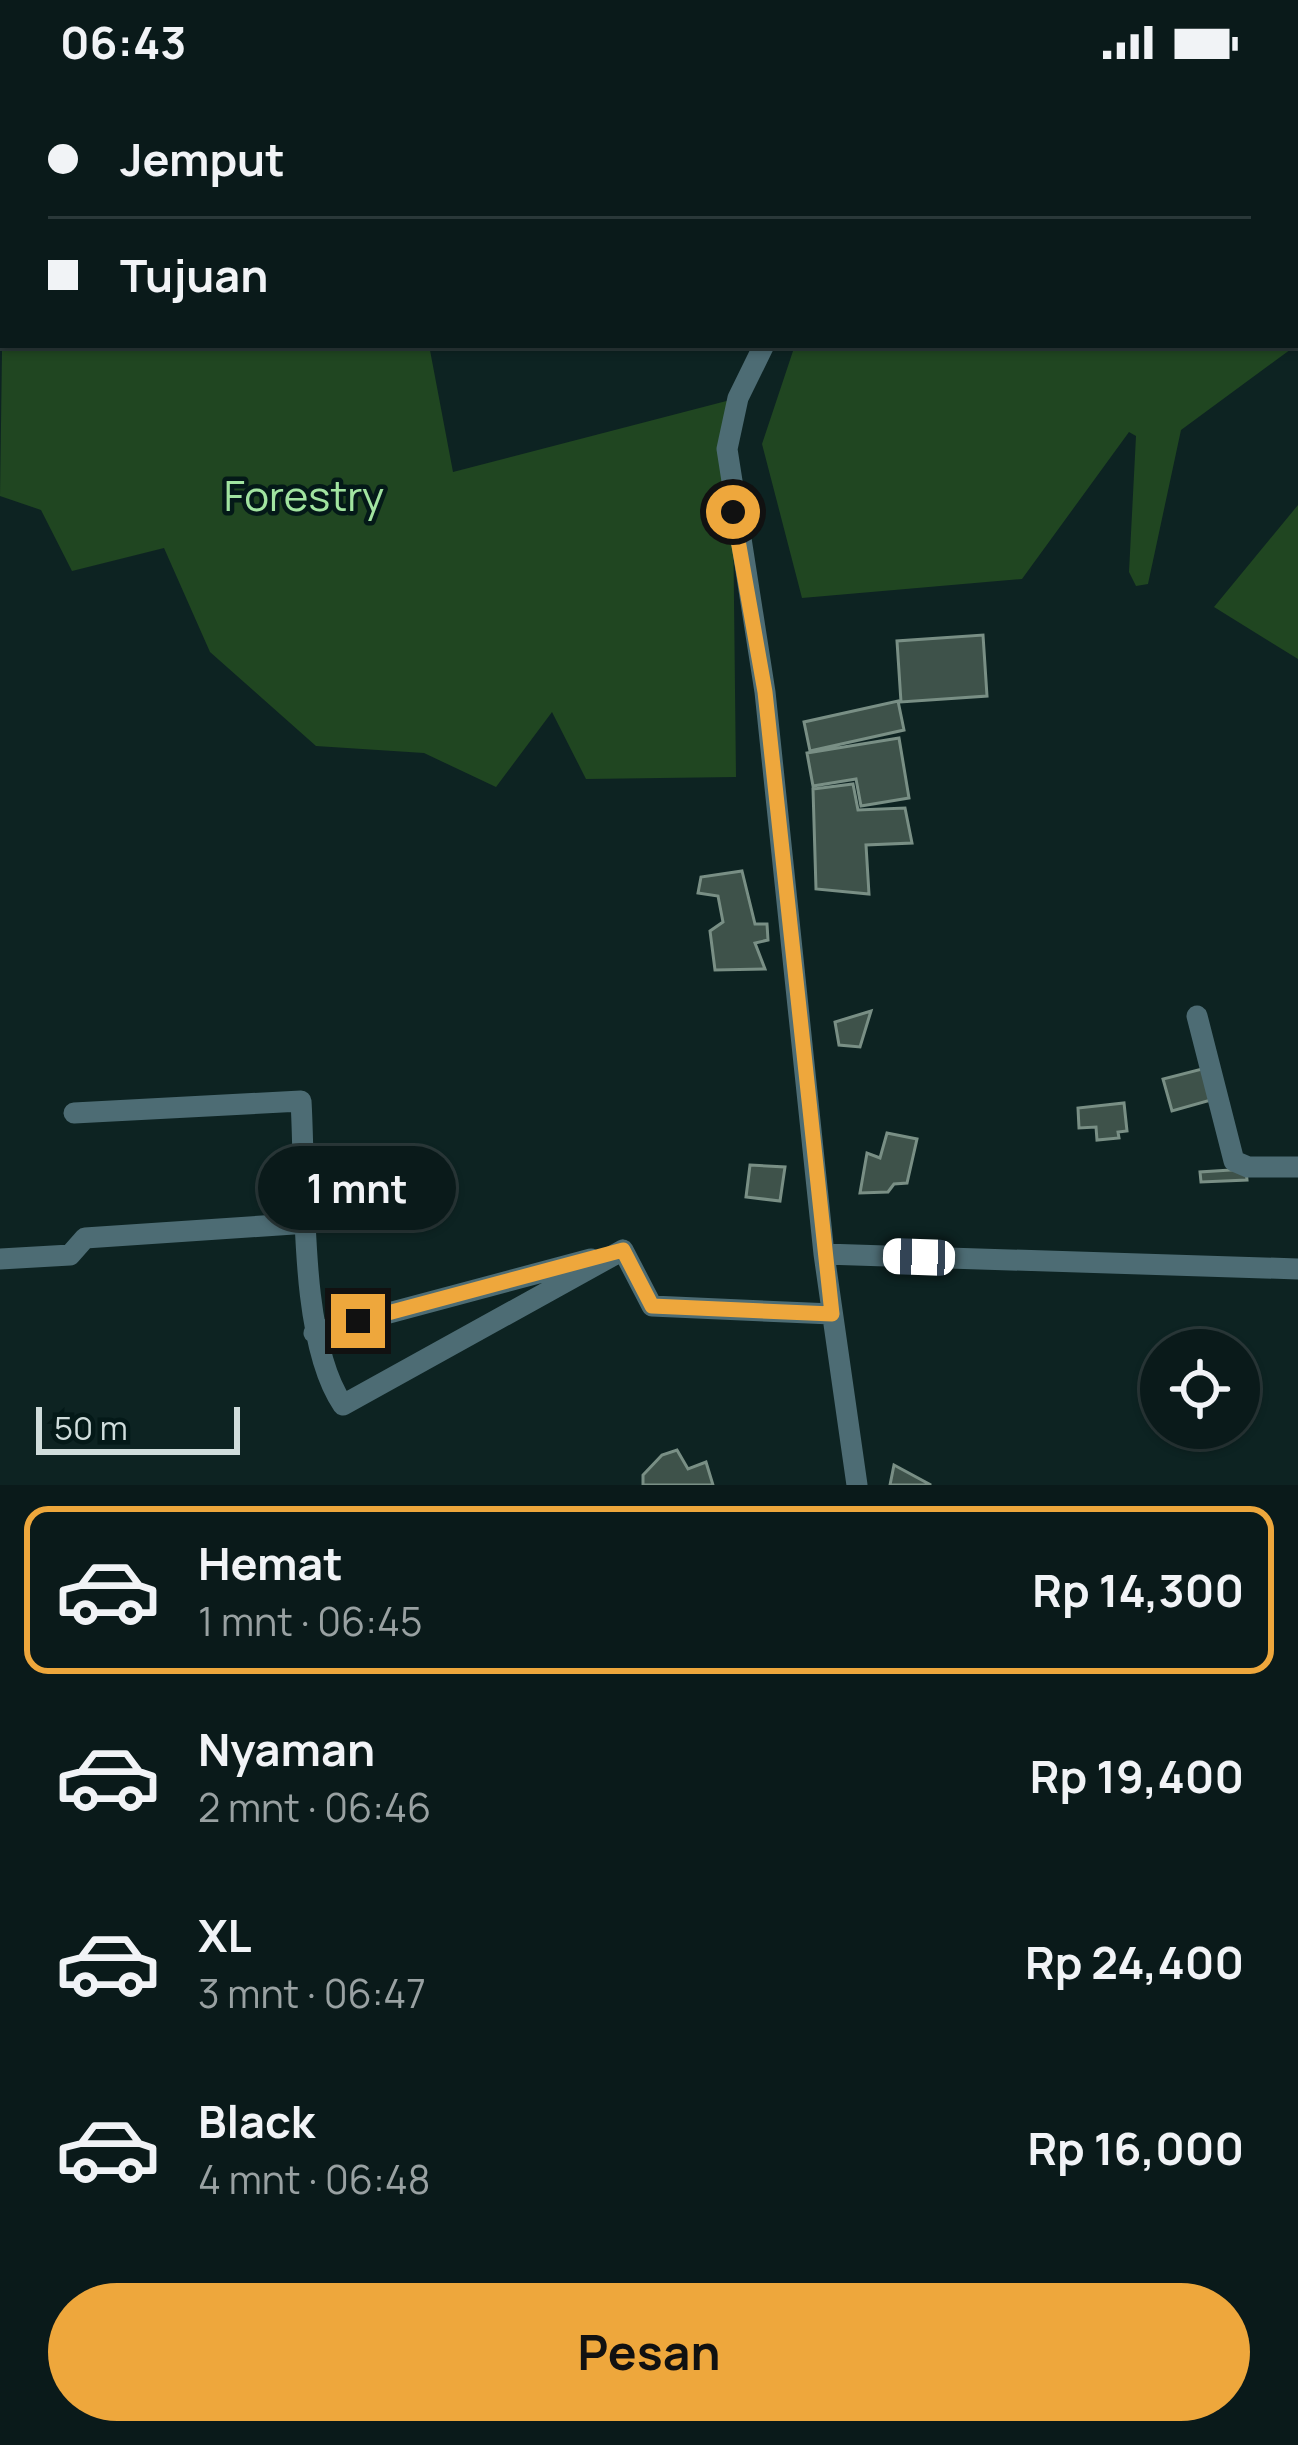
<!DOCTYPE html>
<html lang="id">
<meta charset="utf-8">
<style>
body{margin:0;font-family:Manrope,sans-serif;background:#182727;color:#f1f3f6;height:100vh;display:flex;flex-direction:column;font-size:45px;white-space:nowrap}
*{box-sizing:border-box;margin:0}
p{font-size:39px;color:#99a1a2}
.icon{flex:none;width:66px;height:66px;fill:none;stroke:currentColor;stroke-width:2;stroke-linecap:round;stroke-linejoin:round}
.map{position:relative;height:1401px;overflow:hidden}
.sheet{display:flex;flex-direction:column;background:#0a1a1a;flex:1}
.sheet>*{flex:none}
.banner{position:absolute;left:0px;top:0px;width:1299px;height:264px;box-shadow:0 3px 9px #0004,0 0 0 3px #2a3839;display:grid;align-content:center;height:264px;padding:0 48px;background:#0a1a1a}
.tools{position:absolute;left:1140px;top:1245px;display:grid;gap:24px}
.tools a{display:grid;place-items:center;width:120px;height:120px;border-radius:50%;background:#0a1a1a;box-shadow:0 3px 9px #0004,0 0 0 3px #2a3839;font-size:60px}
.scale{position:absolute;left:36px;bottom:30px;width:204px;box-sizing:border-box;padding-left:12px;border:6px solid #d0dddc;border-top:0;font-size:33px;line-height:42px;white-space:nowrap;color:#d0dddc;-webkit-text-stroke:9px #041918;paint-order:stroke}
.end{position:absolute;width:54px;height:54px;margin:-27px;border:15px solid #eea73c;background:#111;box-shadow:0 0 0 6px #111}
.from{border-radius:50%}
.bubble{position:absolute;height:84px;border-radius:42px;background:#0a1a1a;box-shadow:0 3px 9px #0004,0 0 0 3px #2a3839;font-size:39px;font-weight:700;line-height:84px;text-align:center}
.car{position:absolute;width:36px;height:72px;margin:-36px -18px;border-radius:15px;box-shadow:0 0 9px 3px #0007;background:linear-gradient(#fff 24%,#345 0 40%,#fff 0 76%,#345 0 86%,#fff 0)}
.banner b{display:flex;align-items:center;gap:42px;height:114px;font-size:45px}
.banner b+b{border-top:3px solid #2a3839}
.banner i{width:30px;height:30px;background:#f1f3f6}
ul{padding:21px 0 0;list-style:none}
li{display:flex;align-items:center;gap:36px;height:168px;margin:0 24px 18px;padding:0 24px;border:6px solid transparent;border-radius:24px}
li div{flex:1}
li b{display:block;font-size:45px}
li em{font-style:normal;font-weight:700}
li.selected{border-color:#eea73c}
li>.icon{width:108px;height:108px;stroke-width:1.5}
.action{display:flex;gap:24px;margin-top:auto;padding:24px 48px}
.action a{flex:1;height:138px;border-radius:72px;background:#eea73c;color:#111;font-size:48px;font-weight:700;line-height:138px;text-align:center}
.status{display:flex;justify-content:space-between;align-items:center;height:84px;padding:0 60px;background:#0a1a1a;direction:ltr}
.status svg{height:33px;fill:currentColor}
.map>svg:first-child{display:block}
</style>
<div class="status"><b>06:43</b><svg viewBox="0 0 49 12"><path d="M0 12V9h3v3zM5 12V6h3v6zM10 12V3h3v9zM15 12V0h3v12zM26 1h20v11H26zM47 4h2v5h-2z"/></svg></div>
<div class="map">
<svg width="1298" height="1401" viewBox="0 0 1298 1401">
<rect width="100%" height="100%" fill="#0d2322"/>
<path fill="#204621" d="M 1204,0 L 1205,3 L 769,1 L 774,0 Z
M 1296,48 L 1298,260 L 1181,346 L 1148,500 L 1136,502 L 1129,488 L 1136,352 L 1129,348 L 1022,495 L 802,514 L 762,360 L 795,261 L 1296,261 Z
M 3,196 L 3,261 L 429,261 L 453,388 L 738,314 L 733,428 L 736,693 L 586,695 L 552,628 L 496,703 L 424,669 L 316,662 L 210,568 L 164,464 L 72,487 L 41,426 L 0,412 Z
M 1298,421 L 1298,575 L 1214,523 Z"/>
<path fill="#3e524a" stroke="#798f85" stroke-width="3" d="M 509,0 L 652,0 L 643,3 Z
M 983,551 L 987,612 L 901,618 L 897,557 Z
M 898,617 L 904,646 L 810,667 L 804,638 Z
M 899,654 L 909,714 L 861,722 L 856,695 L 813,702 L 807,669 Z
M 853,700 L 858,726 L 905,724 L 912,759 L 866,761 L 869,810 L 816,805 L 813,705 Z
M 742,787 L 755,840 L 767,840 L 768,856 L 755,859 L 765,885 L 715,886 L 710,847 L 723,838 L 718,812 L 698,809 L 701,793 Z
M 871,927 L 860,963 L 839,961 L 835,938 Z
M 1202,985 L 1211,1016 L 1172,1027 L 1163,995 Z
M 1124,1019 L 1127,1047 L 1118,1048 L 1119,1054 L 1097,1056 L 1096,1043 L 1079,1044 L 1078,1024 Z
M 887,1049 L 917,1055 L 907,1099 L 894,1100 L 888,1108 L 860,1109 L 867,1069 L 880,1074 Z
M 750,1081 L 785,1083 L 780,1117 L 746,1113 Z
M 1246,1085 L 1247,1096 L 1201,1098 L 1200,1088 Z
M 677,1366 L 688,1385 L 706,1378 L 713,1401 L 643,1401 L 643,1391 L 662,1371 Z
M 894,1381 L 931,1401 L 890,1401 Z"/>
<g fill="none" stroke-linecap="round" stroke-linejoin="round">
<path stroke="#4d6c74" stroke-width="21" d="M 729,0 L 733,3
M 0,171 L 3,171
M 764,261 L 738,314 L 727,365 L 765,608 L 824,1170 L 857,1401
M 1197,932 L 1234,1077 L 1248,1083 L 1298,1083
M 74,1029 L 301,1017 C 306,1099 298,1256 343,1321 L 623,1166
M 623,1166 L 652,1222 L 832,1230
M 824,1170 L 1298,1185
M 0,1175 L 70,1171 L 85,1154 L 308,1139
M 314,1249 L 591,1175"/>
</g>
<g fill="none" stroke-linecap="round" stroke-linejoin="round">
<path stroke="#eea73c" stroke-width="15" d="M 358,1237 L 623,1166 L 652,1222 L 832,1230 L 765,608 L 733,428"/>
</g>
<g text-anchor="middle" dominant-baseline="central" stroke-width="9" stroke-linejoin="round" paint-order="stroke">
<g font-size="42" fill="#a1e4a0" stroke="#041918">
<text x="304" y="411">Forestry</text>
</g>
</g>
</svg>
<div class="tools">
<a><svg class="icon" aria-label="locate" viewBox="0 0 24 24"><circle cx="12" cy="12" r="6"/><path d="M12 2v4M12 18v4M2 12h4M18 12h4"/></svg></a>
</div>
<div class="scale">50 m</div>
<i class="end from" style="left:733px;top:428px"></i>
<i class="end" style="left:358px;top:1237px"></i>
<div class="bubble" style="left:258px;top:1062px;width:198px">1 mnt</div>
<i class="car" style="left:919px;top:1173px;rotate:272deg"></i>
<div class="banner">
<b><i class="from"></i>Jemput</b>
<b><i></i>Tujuan</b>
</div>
</div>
<section class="sheet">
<ul>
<li class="selected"><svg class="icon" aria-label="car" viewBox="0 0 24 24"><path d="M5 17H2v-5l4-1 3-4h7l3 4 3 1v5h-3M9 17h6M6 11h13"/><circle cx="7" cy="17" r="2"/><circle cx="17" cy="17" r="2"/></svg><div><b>Hemat</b><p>1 mnt · 06:45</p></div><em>Rp 14,300</em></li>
<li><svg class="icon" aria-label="car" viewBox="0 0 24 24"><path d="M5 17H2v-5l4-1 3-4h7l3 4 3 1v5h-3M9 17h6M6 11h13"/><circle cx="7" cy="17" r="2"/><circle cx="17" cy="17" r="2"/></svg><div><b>Nyaman</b><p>2 mnt · 06:46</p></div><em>Rp 19,400</em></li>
<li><svg class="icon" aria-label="car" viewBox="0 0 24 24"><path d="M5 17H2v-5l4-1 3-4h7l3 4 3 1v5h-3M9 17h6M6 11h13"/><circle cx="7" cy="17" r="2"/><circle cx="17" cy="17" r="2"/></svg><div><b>XL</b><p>3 mnt · 06:47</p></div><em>Rp 24,400</em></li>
<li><svg class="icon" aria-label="car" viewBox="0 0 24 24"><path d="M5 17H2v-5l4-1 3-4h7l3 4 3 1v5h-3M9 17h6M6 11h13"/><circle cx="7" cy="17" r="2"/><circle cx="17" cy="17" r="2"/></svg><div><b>Black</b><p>4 mnt · 06:48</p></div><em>Rp 16,000</em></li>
</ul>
<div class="action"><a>Pesan</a></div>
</section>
